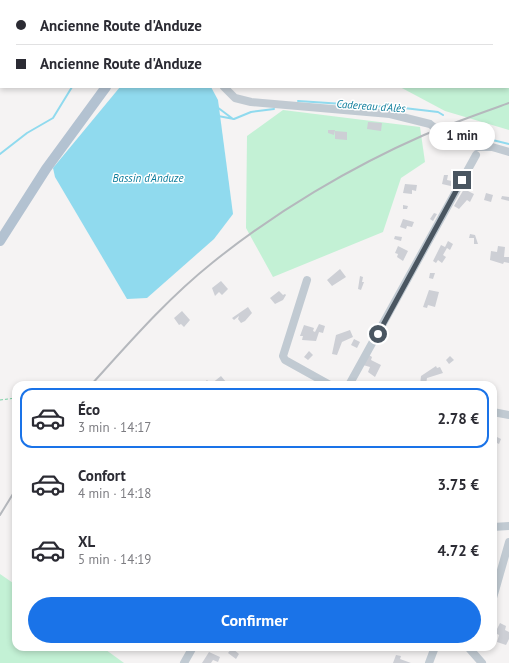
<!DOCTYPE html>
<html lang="fr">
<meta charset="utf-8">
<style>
body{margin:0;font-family:"PT Sans",sans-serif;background:#f2f2f3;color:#2b2b33;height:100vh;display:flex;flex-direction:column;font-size:15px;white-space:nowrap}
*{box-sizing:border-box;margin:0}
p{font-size:13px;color:#7c7c81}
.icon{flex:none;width:22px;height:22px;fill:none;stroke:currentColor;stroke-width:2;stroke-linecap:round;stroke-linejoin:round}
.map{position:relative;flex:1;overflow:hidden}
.details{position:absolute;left:12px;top:381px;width:485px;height:270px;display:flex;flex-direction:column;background:#fff;border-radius:12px;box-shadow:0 2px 6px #0003}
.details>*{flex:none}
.top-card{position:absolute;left:0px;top:0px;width:509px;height:88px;box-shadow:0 2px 6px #0003;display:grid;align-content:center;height:88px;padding:0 16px;background:#fff}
.end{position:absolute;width:18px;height:18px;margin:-9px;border:5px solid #4a5661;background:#fff;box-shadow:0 0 0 2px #fff}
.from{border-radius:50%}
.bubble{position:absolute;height:28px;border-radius:14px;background:#fff;box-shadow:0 2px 6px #0003;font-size:13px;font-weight:700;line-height:28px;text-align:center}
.top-card b{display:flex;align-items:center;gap:14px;height:38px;font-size:15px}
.top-card b+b{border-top:1px solid #e1e1e2}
.top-card i{width:10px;height:10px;background:#2b2b33}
ul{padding:7px 0 0;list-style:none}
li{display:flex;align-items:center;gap:12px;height:60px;margin:0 8px 6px;padding:0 8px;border:2px solid transparent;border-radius:12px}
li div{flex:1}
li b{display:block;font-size:15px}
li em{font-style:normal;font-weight:700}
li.selected{border-color:#1a73e8}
li>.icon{width:36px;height:36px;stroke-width:1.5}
.button{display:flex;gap:8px;margin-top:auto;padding:8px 16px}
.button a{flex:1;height:46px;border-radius:24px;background:#1a73e8;color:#fff;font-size:16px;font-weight:700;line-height:46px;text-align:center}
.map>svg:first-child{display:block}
</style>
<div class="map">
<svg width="509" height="663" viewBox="0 0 509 663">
<rect width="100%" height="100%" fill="#f5f3f3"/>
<path fill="#c3f1d5" d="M 0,0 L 96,0 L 1,1 L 1,19 Z
M 426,0 L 509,0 L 509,130 L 445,111 L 400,87 L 508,87 L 508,1 Z
M 283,110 L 420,127 L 425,162 L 401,178 L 383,232 L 273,277 L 246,228 L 247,136 Z
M 0,574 L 16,585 L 16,647 L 102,647 L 124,663 L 0,663 Z"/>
<path fill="#90daee" d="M 120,87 L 211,87 L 218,100 L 233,214 L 214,239 L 147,298 L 127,299 L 55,177 L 53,168 Z"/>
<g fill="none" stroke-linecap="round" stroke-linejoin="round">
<path stroke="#90daee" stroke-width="2" d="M 298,101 L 404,108 L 438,112 L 443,115
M 217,107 L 233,119
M 218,116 L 234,119 L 251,112 L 274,109
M 468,134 L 509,144
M 0,154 L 27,133 L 53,118 L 72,87"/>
</g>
<path fill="#cdcfd5" d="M 368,122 L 382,123 L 381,131 L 367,129 Z
M 328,130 L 335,130 L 334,135 L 328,133 Z
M 335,131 L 347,132 L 347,140 L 335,139 Z
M 444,175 L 448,175 L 447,180 L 457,182 L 455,187 L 442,184 Z
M 405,184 L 417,185 L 416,191 L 412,190 L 412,194 L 403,193 Z
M 464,189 L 474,194 L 470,202 L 467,200 L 459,209 L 454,206 Z
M 486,193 L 493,195 L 491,202 L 484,200 Z
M 502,196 L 509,197 L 509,201 L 501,199 Z
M 403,205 L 408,206 L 407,209 L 403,209 Z
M 434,213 L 437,214 L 433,221 L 430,219 Z
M 403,219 L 414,222 L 412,227 L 407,226 L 406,229 L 400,227 Z
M 470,234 L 475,235 L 478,244 L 474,244 L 474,238 L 469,238 Z
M 395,236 L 402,237 L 401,241 L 394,239 Z
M 448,241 L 453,244 L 450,250 L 447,248 L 443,255 L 446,257 L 442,263 L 438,260 L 436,263 L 433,261 L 441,245 L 445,247 Z
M 398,246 L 408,251 L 403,261 L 397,257 L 398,254 L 395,253 Z
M 498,246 L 505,247 L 504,257 L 509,257 L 509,263 L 504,262 L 503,264 L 490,260 L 491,251 L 497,252 Z
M 340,269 L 346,277 L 332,286 L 327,280 Z
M 430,273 L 435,273 L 433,279 L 429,278 Z
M 360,276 L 363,277 L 362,282 L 364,282 L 361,290 L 358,289 Z
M 221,281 L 228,289 L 222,295 L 219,292 L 215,296 L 212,288 Z
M 429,290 L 439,292 L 435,307 L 428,305 L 427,308 L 423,307 Z
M 279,291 L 283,295 L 285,294 L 286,295 L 283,300 L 275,304 L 270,298 Z
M 248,307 L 252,313 L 245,321 L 241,323 L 238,319 L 239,316 L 234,320 L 232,318 Z
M 182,311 L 190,320 L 184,327 L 181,324 L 179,325 L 174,318 Z
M 319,324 L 325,326 L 323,333 L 319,332 L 316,341 L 302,340 L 303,336 L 300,336 L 304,325 L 314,328 L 313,331 L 315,332 Z
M 350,330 L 353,337 L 342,342 L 337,355 L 332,354 L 336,335 Z
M 354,339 L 360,342 L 357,348 L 351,345 Z
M 309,351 L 313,355 L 308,360 L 304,357 Z
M 369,355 L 372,357 L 371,360 L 381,365 L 375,377 L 368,372 L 370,367 L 363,365 Z
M 450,356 L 454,360 L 449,364 L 446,360 Z
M 436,366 L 437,368 L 440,367 L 443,373 L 427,378 L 426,385 L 420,385 L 421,376 Z
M 221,376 L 226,382 L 222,385 L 201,385 L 207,380 L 211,384 Z
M 493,435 L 501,439 L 499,444 L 493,441 Z
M 500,623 L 506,626 L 505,630 L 509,632 L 509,639 L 506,645 L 497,642 L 499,635 L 495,633 Z
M 232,648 L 239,654 L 236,659 L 228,653 Z
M 209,652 L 220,657 L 218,662 L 213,660 L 211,663 L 202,663 Z
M 396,655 L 401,656 L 400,659 L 411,663 L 393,663 Z"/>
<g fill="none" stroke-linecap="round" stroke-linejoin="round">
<path stroke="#7ad0a6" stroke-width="1" stroke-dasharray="3 2" stroke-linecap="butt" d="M 344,1 L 344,0
M 0,400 L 16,398"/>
<path stroke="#c1cad2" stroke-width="8" d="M 125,0 L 126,1
M 115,1 L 115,0
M 224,87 L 235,98 L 251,102 L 390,114 L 430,124 L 435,128
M 439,135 C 448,146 459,146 472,146
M 477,147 L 492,147 L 509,152
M 307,280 L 283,356 L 285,360 L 330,385
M 349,385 L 476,155
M 493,412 L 509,415
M 493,527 L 509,526
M 493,598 L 509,542
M 468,647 L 482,663
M 184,663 L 193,647
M 429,663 L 435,647"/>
<path stroke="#b3c2d1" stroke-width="10" d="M 508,18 L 509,18
M 0,28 L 1,28
M 508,38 L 509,38
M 508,51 L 509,52
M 508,80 L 509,79
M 0,241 L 46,169 L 106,87"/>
<path stroke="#b5b8bd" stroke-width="2" d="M 91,385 C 129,343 167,299 212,263 C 275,212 351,167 424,135 C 452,123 481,113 509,103
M 0,515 L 16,489"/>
</g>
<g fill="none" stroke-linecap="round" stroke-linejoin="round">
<path stroke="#4a5661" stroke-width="5" d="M 378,334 L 462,180"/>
</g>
<g text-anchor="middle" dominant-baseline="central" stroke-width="3" stroke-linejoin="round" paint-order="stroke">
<g font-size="11" font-style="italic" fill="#0c7c9b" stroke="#fff">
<text transform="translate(371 106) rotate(4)">Cadereau d'Alès</text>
<text x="148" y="178">Bassin d'Anduze</text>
</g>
</g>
</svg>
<i class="end from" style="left:378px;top:334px"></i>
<i class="end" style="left:462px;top:180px"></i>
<div class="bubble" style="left:429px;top:122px;width:66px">1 min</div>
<div class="top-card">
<b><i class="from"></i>Ancienne Route d'Anduze</b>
<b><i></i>Ancienne Route d'Anduze</b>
</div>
<section class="details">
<ul>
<li class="selected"><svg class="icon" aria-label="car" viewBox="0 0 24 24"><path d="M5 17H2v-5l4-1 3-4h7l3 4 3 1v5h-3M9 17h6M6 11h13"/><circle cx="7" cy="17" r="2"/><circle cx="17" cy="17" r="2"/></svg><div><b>Éco</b><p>3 min · 14:17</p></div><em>2.78 €</em></li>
<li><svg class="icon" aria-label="car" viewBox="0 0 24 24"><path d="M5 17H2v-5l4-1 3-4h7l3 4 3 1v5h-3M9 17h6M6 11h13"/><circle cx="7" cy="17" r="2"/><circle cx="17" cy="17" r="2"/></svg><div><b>Confort</b><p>4 min · 14:18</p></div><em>3.75 €</em></li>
<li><svg class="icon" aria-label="car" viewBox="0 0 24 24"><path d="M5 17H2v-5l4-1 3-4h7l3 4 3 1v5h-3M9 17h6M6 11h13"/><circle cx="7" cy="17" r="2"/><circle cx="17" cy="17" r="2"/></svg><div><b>XL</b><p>5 min · 14:19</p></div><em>4.72 €</em></li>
</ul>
<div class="button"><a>Confirmer</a></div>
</section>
</div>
